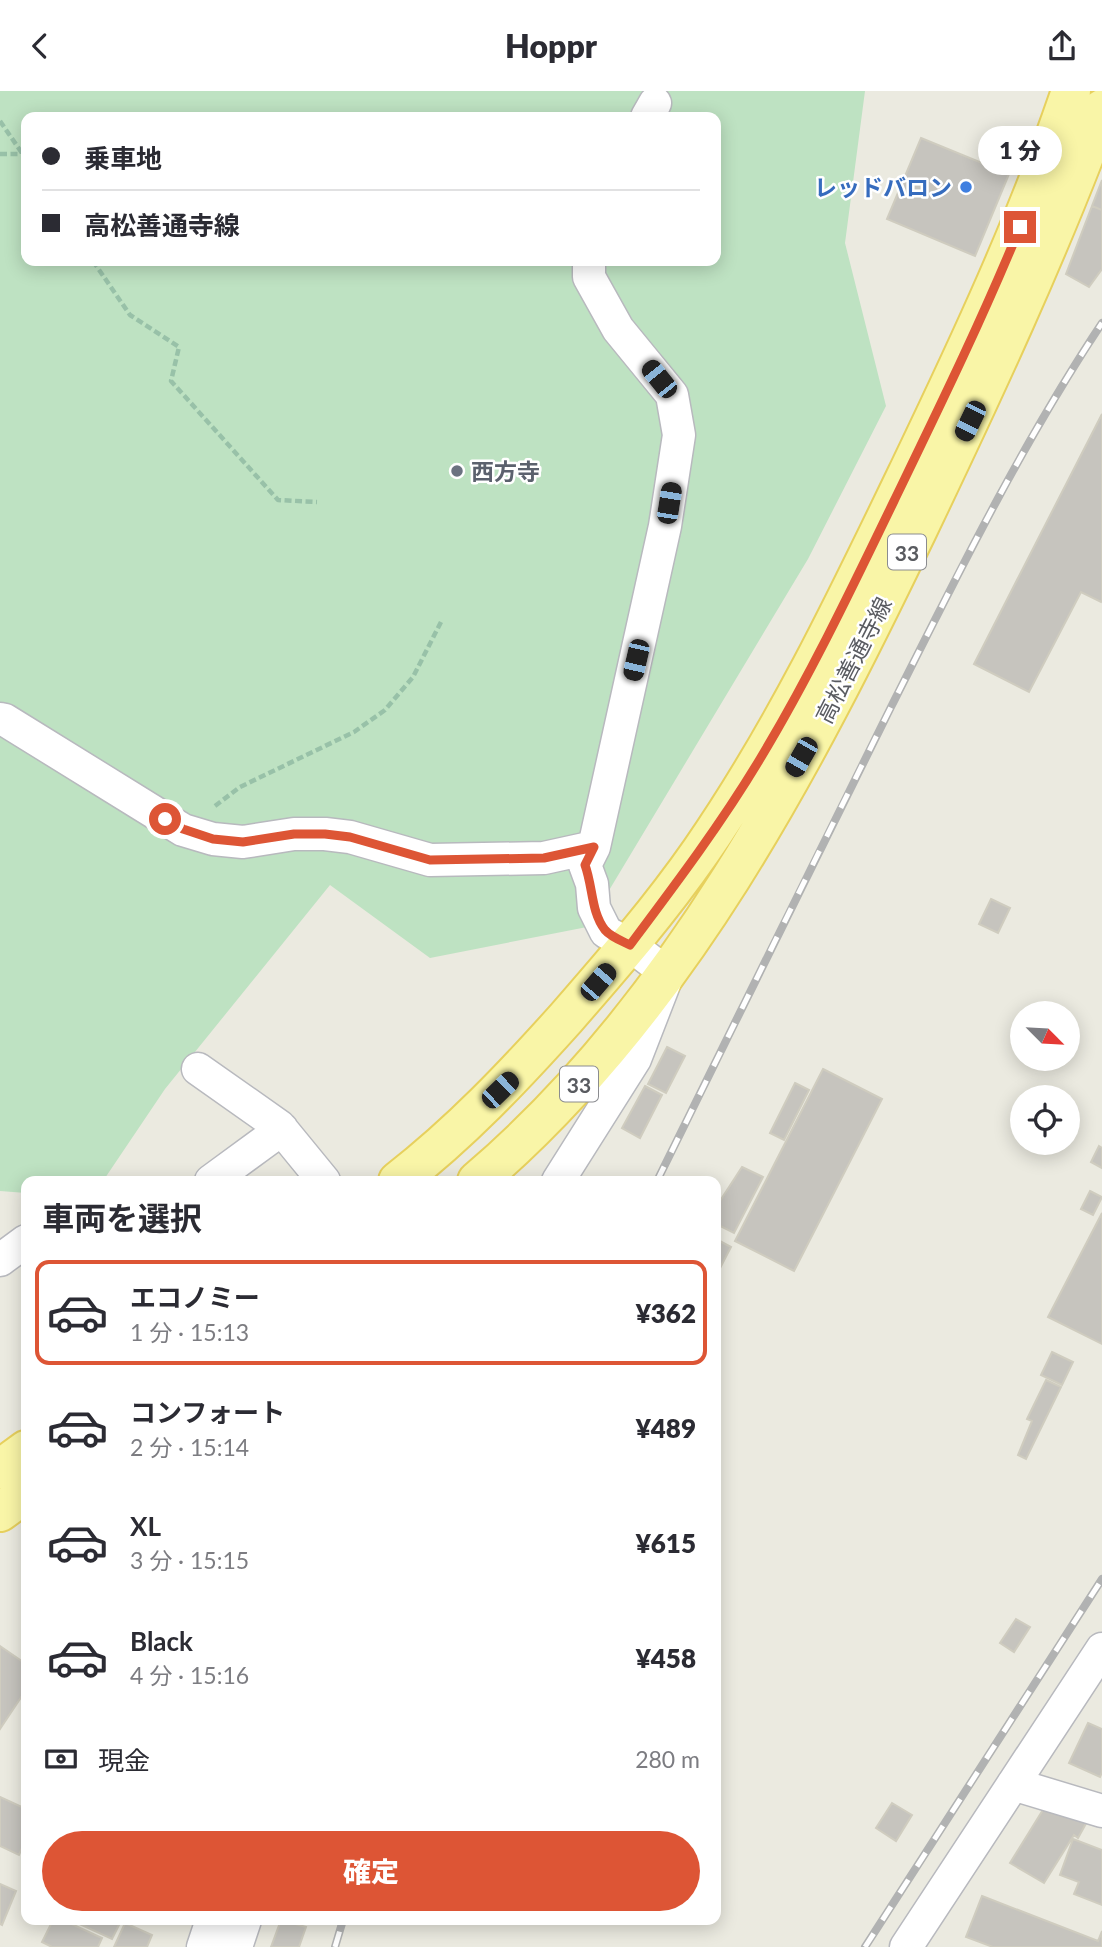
<!DOCTYPE html>
<html lang="ja">
<meta charset="utf-8">
<style>
body{margin:0;font-family:Lato,"Noto Sans JP",sans-serif;background:#f7f7f7;color:#2b2b33;height:100vh;display:flex;flex-direction:column;font-size:26px;white-space:nowrap}
*{box-sizing:border-box;margin:0}
p{font-size:23px;color:#7c7c81}
.icon{flex:none;width:38px;height:38px;fill:none;stroke:currentColor;stroke-width:2;stroke-linecap:round;stroke-linejoin:round}
.map{position:relative;flex:1;overflow:hidden}
.drawer{position:absolute;left:21px;top:1085px;width:700px;height:749px;display:flex;flex-direction:column;background:#fff;border-radius:14px;box-shadow:0 4px 18px #0003}
.drawer>*{flex:none}
.hud{position:absolute;left:21px;top:21px;width:700px;height:154px;border-radius:14px;box-shadow:0 4px 18px #0003;display:grid;align-content:center;height:154px;padding:0 21px;background:#fff}
.needle{width:46px;rotate:114deg}
.buttons{position:absolute;left:1010px;top:910px;display:grid;gap:14px}
.buttons a{display:grid;place-items:center;width:70px;height:70px;border-radius:50%;background:#fff;box-shadow:0 4px 18px #0003;font-size:35px}
.end{position:absolute;width:32px;height:32px;margin:-16px;border:9px solid #dd5535;background:#fff;box-shadow:0 0 0 4px #fff}
.from{border-radius:50%}
.bubble{position:absolute;height:49px;border-radius:24px;background:#fff;box-shadow:0 4px 18px #0003;font-size:23px;font-weight:800;line-height:49px;text-align:center}
.car{position:absolute;width:21px;height:42px;margin:-21px -10px;border-radius:9px;box-shadow:0 0 5px 2px #0007;background:linear-gradient(#222 24%,#8ab4d8 0 40%,#222 0 76%,#8ab4d8 0 86%,#222 0)}
.hud b{display:flex;align-items:center;gap:24px;height:66px;font-size:26px}
.hud b+b{border-top:2px solid #e1e1e2}
.hud i{width:18px;height:18px;background:#2b2b33}
ul{padding:0;list-style:none}
li{display:flex;align-items:center;gap:21px;height:105px;margin:0 14px 10px;padding:0 7px;border:4px solid transparent;border-radius:14px}
li div{flex:1}
li b{display:block;font-size:26px}
li em{font-style:normal;font-weight:800}
li.selected{border-color:#dd5535}
li>.icon{width:63px;height:63px;stroke-width:1.5}
h2{padding:0 21px;font-size:32px;line-height:84px}
.pay{display:flex;align-items:center;gap:18px;height:77px;padding:0 21px;font-size:26px}
.pay p{margin-inline-start:auto}
.button{display:flex;gap:14px;margin-top:auto;padding:14px 21px}
.button a{flex:1;height:80px;border-radius:42px;background:#dd5535;color:#fff;font-size:28px;font-weight:800;line-height:80px;text-align:center}
header{display:flex;justify-content:space-between;align-items:center;height:91px;padding:0 21px;background:#fff;font-size:32px;font-weight:800}
.map>svg:first-child{display:block}
</style>
<header><svg class="icon" aria-label="back" viewBox="0 0 24 24"><path d="M15 5l-7 7 7 7"/></svg>Hoppr<svg class="icon" aria-label="share" viewBox="0 0 24 24"><path d="M12 15V3M7 8l5-5 5 5M5 13v7h14v-7"/></svg></header>
<div class="map">
<svg width="1102" height="1856" viewBox="0 0 1102 1856">
<rect width="100%" height="100%" fill="#ebeae0"/>
<path fill="#bee2c2" fill-rule="evenodd" d="M 0,0 L 865,0 L 845,152 L 886,315 L 808,468 L 587,836 L 430,867 L 330,794 L 165,998 L 103,1090 L 26,1090 L 26,1102 L 0,1100 ZM 26,26 L 716,26 L 716,170 L 26,170 Z"/>
<path fill="#c6c4be" stroke="#cfccbf" stroke-width="2" d="M 921,47 L 1009,83 L 975,165 L 887,128 Z
M 1102,89 L 1102,119 L 1092,115 Z
M 1092,115 L 1102,119 L 1102,178 L 1089,196 L 1066,183 Z
M 1102,323 L 1102,509 L 1101,511 L 1081,501 L 1029,601 L 974,573 Z
M 991,808 L 1010,817 L 998,842 L 979,833 Z
M 667,956 L 685,965 L 666,1002 L 648,993 Z
M 823,978 L 882,1008 L 794,1180 L 735,1150 Z
M 795,992 L 809,999 L 784,1049 L 770,1042 Z
M 645,995 L 662,1004 L 640,1047 L 622,1037 Z
M 1099,1055 L 1102,1057 L 1102,1077 L 1091,1071 Z
M 742,1076 L 763,1086 L 734,1142 L 716,1133 L 716,1116 Z
M 1090,1100 L 1102,1106 L 1093,1124 L 1081,1118 Z
M 1102,1122 L 1102,1253 L 1048,1226 Z
M 716,1148 L 731,1156 L 716,1185 Z
M 1052,1261 L 1073,1271 L 1062,1294 L 1041,1284 Z
M 1046,1289 L 1061,1296 L 1026,1368 L 1018,1364 L 1032,1330 L 1027,1328 Z
M 1016,1528 L 1030,1536 L 1014,1561 L 1000,1552 Z
M 0,1555 L 26,1573 L 26,1599 L 0,1638 Z
M 1088,1632 L 1102,1638 L 1102,1681 L 1100,1686 L 1069,1672 Z
M 0,1706 L 26,1718 L 26,1748 L 19,1764 L 0,1755 Z
M 892,1712 L 912,1724 L 896,1750 L 876,1737 Z
M 1046,1714 L 1089,1727 L 1078,1747 L 1074,1744 L 1044,1792 L 1010,1772 Z
M 1073,1748 L 1102,1759 L 1102,1814 L 1074,1803 L 1079,1791 L 1060,1784 Z
M 0,1793 L 16,1800 L 2,1834 L 0,1833 Z
M 982,1805 L 1098,1850 L 1102,1840 L 1102,1856 L 993,1856 L 966,1846 Z
M 53,1829 L 63,1829 L 102,1847 L 98,1856 L 52,1856 L 42,1851 Z
M 71,1829 L 113,1829 L 120,1832 L 112,1848 Z
M 281,1829 L 306,1836 L 299,1856 L 271,1856 Z
M 125,1832 L 152,1844 L 147,1856 L 114,1856 Z"/>
<g fill="none" stroke-linecap="round" stroke-linejoin="round">
<defs>
<path id="minor" d="M 647,26 L 655,12
M 589,170 L 589,186 L 618,238 L 672,304 L 679,344 L 665,435 L 594,756
M 0,628 L 5,629 L 165,728 L 183,739 L 213,748 L 243,751 L 294,743 L 325,743 L 350,746 L 430,769 L 544,767 L 594,756 L 585,774 L 592,793 L 594,817 L 606,841 L 630,854 L 668,883 L 635,968 L 558,1090
M 198,978 L 279,1035 L 324,1090
M 211,1090 L 282,1038
M 0,1169 L 26,1150
M 1013,1693 L 1102,1720
M 203,1856 L 212,1829
M 236,1856 L 245,1829
M 906,1856 L 1102,1558"/>
<path id="major" d="M 398,1090 C 460,1042 514,985 566,927 C 613,873 660,819 701,760 C 784,640 847,508 910,377 C 969,254 1027,130 1071,0
M 477,1090 C 679,918 804,674 918,438 C 984,300 1049,161 1102,18
M 0,1378 L 26,1359
M 0,1421 L 26,1402"/>
</defs>
<use href="#minor" stroke="#b8b9be" stroke-width="35"/>
<use href="#major" stroke="#e7d05d" stroke-width="42"/>
<path stroke="#98c1a8" stroke-width="4.5" stroke-dasharray="7 3.5" stroke-linecap="butt" d="M 0,30 L 26,68
M 0,63 L 22,63
M 93,170 L 130,224 L 179,256 L 171,290 L 278,409 L 317,411
M 215,715 L 240,696 L 354,641 L 385,619 L 413,586 L 442,529"/>
<use href="#minor" stroke="#fff" stroke-width="32"/>
<use href="#major" stroke="#f9f5a7" stroke-width="38"/>
<defs>
<path id="rail" d="M 657,1090 C 735,932 812,774 891,616 C 957,485 1021,354 1102,232
M 335,1856 L 343,1829
M 865,1856 L 1102,1488"/>
</defs>
<use href="#rail" stroke="#b1b2b2" stroke-width="8"/>
<use href="#rail" stroke="#fff" stroke-width="5" stroke-dasharray="16" stroke-linecap="butt"/>
</g>
<g fill="none" stroke-linecap="round" stroke-linejoin="round">
<path stroke="#dd5535" stroke-width="9" d="M 165,728 L 183,738 L 213,748 L 243,751 L 294,743 L 325,743 L 350,746 L 430,769 L 544,767 L 594,756 L 585,774 C 593,796 591,821 605,839 C 611,846 622,850 630,854 C 675,794 721,733 760,668 C 810,585 852,497 894,410 C 938,319 982,229 1020,136"/>
</g>
<circle fill="#3f7fe0" stroke="#fff" stroke-width="2.5" cx="966" cy="96" r="7"/>
<circle fill="#6b7280" stroke="#fff" stroke-width="2.5" cx="457" cy="380" r="7"/>
<g text-anchor="middle" dominant-baseline="central" stroke-width="5" stroke-linejoin="round" paint-order="stroke">
<g fill="#fff" stroke="#8b8c90" stroke-width="2">
<rect x="888" y="443.5" width="38" height="35" rx="5"/>
<rect x="560" y="975.5" width="38" height="35" rx="5"/>
</g>
<g font-size="21" font-weight="bold" fill="#595b60">
<text x="907" y="461">33</text>
<text x="579" y="993">33</text>
</g>
<g font-size="23" font-weight="bold" fill="#366cbe" stroke="#fff" text-anchor="end">
<text x="952" y="96">レッドバロン</text>
</g>
<g font-size="23" font-weight="bold" fill="#5b616d" stroke="#fff" text-anchor="start">
<text x="471" y="380">西方寺</text>
</g>
<g font-size="23" fill="#595b60" stroke="#fff">
<text transform="translate(853 569) rotate(-63)">高松善通寺線</text>
</g>
</g>
</svg>
<div class="buttons">
<a><svg class="needle" viewBox="-14 -14 28 28"><path d="M0-13l5 13h-10z" fill="#e53935"/><path d="M0 13l5-13h-10z" fill="#7c7c81"/></svg></a>
<a><svg class="icon" aria-label="locate" viewBox="0 0 24 24"><circle cx="12" cy="12" r="6"/><path d="M12 2v4M12 18v4M2 12h4M18 12h4"/></svg></a>
</div>
<i class="end from" style="left:165px;top:728px"></i>
<i class="end" style="left:1020px;top:136px"></i>
<div class="bubble" style="left:978px;top:35px;width:84px">1 分</div>
<i class="car" style="left:659px;top:288px;rotate:321deg"></i>
<i class="car" style="left:970px;top:330px;rotate:206deg"></i>
<i class="car" style="left:669px;top:412px;rotate:9deg"></i>
<i class="car" style="left:636px;top:569px;rotate:193deg"></i>
<i class="car" style="left:801px;top:666px;rotate:210deg"></i>
<i class="car" style="left:598px;top:891px;rotate:41deg"></i>
<i class="car" style="left:500px;top:999px;rotate:46deg"></i>
<div class="hud">
<b><i class="from"></i>乗車地</b>
<b><i></i>高松善通寺線</b>
</div>
<section class="drawer">
<h2>車両を選択</h2>
<ul>
<li class="selected"><svg class="icon" aria-label="car" viewBox="0 0 24 24"><path d="M5 17H2v-5l4-1 3-4h7l3 4 3 1v5h-3M9 17h6M6 11h13"/><circle cx="7" cy="17" r="2"/><circle cx="17" cy="17" r="2"/></svg><div><b>エコノミー</b><p>1 分 · 15:13</p></div><em>¥362</em></li>
<li><svg class="icon" aria-label="car" viewBox="0 0 24 24"><path d="M5 17H2v-5l4-1 3-4h7l3 4 3 1v5h-3M9 17h6M6 11h13"/><circle cx="7" cy="17" r="2"/><circle cx="17" cy="17" r="2"/></svg><div><b>コンフォート</b><p>2 分 · 15:14</p></div><em>¥489</em></li>
<li><svg class="icon" aria-label="car" viewBox="0 0 24 24"><path d="M5 17H2v-5l4-1 3-4h7l3 4 3 1v5h-3M9 17h6M6 11h13"/><circle cx="7" cy="17" r="2"/><circle cx="17" cy="17" r="2"/></svg><div><b>XL</b><p>3 分 · 15:15</p></div><em>¥615</em></li>
<li><svg class="icon" aria-label="car" viewBox="0 0 24 24"><path d="M5 17H2v-5l4-1 3-4h7l3 4 3 1v5h-3M9 17h6M6 11h13"/><circle cx="7" cy="17" r="2"/><circle cx="17" cy="17" r="2"/></svg><div><b>Black</b><p>4 分 · 15:16</p></div><em>¥458</em></li>
</ul>
<div class="pay"><svg class="icon" aria-label="cash" viewBox="0 0 24 24"><path d="M3 7h18v10H3z"/><circle cx="12" cy="12" r="2"/></svg>現金<p>280 m</p></div>
<div class="button"><a>確定</a></div>
</section>
</div>
